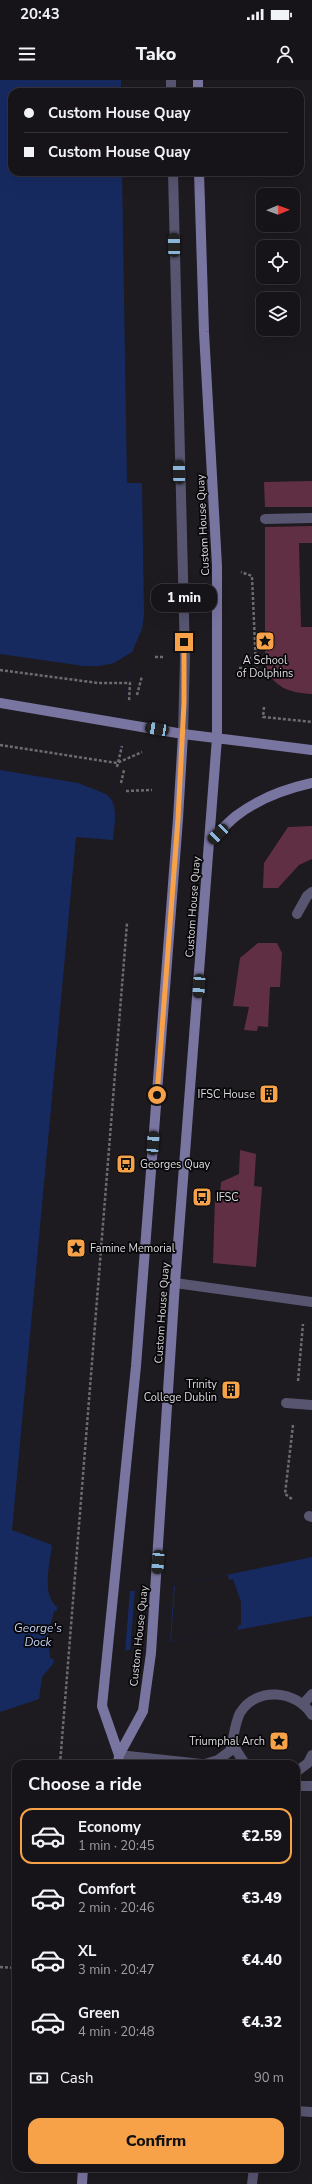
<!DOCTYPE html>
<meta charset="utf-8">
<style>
body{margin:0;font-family:"Nunito Sans",sans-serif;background:#232125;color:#f1f3f6;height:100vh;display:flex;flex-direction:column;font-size:15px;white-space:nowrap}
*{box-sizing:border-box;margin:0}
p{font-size:13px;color:#9e9ea2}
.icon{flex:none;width:22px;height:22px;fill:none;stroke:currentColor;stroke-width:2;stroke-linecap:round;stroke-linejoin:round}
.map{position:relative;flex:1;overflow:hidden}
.side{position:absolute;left:12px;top:1680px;width:288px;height:412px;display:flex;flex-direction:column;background:#161418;border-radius:12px;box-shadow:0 4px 16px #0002,0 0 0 1px #353337}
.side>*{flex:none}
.top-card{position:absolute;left:8px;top:8px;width:296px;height:88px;border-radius:12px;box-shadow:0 4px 16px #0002,0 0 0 1px #353337;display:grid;align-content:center;height:88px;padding:0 16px;background:#161418}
.needle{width:26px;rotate:89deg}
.tools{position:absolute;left:256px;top:108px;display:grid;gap:8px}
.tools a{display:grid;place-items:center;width:44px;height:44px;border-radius:8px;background:#161418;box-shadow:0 4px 16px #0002,0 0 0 1px #353337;font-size:20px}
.end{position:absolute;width:18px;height:18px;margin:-9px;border:5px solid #f7a149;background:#111;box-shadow:0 0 0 2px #111}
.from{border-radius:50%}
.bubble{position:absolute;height:28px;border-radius:12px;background:#161418;box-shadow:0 4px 16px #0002,0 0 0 1px #353337;font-size:13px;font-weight:800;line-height:28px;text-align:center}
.car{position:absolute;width:12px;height:24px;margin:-12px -6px;border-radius:5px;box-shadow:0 0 3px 1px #0007;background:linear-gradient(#222 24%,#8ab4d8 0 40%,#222 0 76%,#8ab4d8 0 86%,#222 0)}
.top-card b{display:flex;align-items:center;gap:14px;height:38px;font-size:15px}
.top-card b+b{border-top:1px solid #353337}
.top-card i{width:10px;height:10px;background:#f1f3f6}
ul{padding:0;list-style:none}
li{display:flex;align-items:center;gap:12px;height:56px;margin:0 8px 6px;padding:0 8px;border:2px solid transparent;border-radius:12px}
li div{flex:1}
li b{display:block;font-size:15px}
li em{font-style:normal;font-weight:800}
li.current{border-color:#f7a149}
li>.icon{width:36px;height:36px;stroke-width:1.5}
h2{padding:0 16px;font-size:18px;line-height:48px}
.pay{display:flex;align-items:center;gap:10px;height:44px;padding:0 16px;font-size:15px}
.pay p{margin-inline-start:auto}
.cta{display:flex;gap:8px;margin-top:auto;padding:8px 16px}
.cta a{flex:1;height:46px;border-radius:12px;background:#f7a149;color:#111;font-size:16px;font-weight:800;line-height:46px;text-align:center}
.status{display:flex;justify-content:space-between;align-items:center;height:28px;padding:0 20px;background:#161418;direction:ltr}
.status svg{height:11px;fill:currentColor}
header{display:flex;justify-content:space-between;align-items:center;height:52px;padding:0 16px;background:#161418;font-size:18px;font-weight:800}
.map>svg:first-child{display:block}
</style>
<div class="status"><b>20:43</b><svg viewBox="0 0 49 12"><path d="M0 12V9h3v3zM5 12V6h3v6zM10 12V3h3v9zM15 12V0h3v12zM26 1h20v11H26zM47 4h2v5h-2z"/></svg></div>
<header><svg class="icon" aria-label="menu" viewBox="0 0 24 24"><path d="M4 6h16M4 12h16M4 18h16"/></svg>Tako<svg class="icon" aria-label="person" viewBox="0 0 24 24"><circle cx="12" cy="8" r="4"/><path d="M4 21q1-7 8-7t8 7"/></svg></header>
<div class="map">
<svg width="312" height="2104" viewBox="0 0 312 2104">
<rect width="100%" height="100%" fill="#1d1a20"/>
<path fill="#612f43" d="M 312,401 L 312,427 L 265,427 L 264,402 Z
M 312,446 L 312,463 L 299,463 L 301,547 L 312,547 L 312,614 C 290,613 272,607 265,585 L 265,447 Z
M 312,746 L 312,779 L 299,785 L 278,808 L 263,808 L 264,783 L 288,747 Z
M 258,863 L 277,863 L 282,873 L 280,907 L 270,907 L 268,947 L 258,946 L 257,951 L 244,950 L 249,927 L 233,926 L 240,878 Z
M 240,1070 L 256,1074 L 254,1106 L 262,1107 L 256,1187 L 213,1183 L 215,1117 L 220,1115 L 221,1102 L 239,1094 Z"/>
<path fill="#172a60" d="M 0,0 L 121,0 L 121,12 L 12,12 L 12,92 L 122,92 L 127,403 L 142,403 L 144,535 L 142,549 L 132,572 L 111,719 C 118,731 114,746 113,760 L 76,757 L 12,1450 L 52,1465 C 50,1484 41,1514 57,1527 L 89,1516 L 175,1506 L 312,1477 L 312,1536 L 53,1584 L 42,1597 L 39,1619 L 0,1632 Z"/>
<path fill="#1d1a20" d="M 132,572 L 111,719 L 106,714 L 78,703 L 0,690 L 0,574 L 84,586 L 100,586 L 114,583 Z
M 228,1495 L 229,1500 L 233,1499 L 241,1522 L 241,1545 L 238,1546 L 238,1550 L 171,1562 L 175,1506 Z
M 174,1504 L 170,1565 L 130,1572 L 135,1509 Z
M 130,1509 L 125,1573 L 53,1584 L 54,1579 L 50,1578 L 48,1554 L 54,1531 L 57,1531 L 57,1527 L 88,1516 L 89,1514 Z"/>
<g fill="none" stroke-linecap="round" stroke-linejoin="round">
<path stroke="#6e6b70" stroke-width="2.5" stroke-dasharray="3 2" stroke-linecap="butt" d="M 155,577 L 163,577
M 248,578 L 256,578
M 239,588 L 256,588 L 252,496 L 241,492
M 0,590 L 98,603 L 130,603 L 129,622
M 137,615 L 142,596
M 264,627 L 263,637 L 312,642
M 0,665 L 117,683 L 142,672
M 117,687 L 122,666
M 121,703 L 124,690
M 126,711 L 152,710
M 298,1301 L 303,1244
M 293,1345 L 285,1414 L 293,1420
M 60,1684 L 127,843
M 0,1887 L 16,1888"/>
<path stroke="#575570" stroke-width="10" d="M 171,0 L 171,12
M 173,92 L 185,577 L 183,654
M 265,439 L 312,438
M 297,834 L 307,816 L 312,812
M 309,1436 L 312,1437
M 303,1624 L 312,1614
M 234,1659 L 236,1670 L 245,1684
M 119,1675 L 201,1684
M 205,1684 L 218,1680 L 230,1671 C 234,1659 234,1645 240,1633 C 256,1606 297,1610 312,1635
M 296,1692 L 308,1683 L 312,1675
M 296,2031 L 312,2032
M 252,2104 L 254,2088"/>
<path stroke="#575570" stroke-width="10" d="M 175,1203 L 312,1222
M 286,1323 L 312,1325
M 296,1706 L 312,1706"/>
<path stroke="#7975a1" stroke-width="10" d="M 198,0 L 198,12
M 0,623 L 183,654 L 312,670
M 209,762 C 218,754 226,744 236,736 C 258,719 285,709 312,703
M 119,1675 L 143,1631 L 151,1573 L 175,1203 L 217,658 L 217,486 L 204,252 L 199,92
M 118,1684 L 119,1675 L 102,1626 L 136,1286 L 178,739 L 183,654
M 82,2104 L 83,2088"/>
</g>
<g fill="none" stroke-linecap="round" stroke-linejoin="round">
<path stroke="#f7a149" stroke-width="5" d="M 157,1015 L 178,739 L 184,623 L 184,562"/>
</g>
<defs>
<symbol id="sight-square" viewBox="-11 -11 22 22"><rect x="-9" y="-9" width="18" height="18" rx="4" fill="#f7a149" stroke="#070608"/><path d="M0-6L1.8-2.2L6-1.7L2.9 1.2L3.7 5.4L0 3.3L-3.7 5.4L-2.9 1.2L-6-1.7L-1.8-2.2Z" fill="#111"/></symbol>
<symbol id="building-square" viewBox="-11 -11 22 22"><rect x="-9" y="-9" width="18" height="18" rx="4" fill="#f7a149" stroke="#070608"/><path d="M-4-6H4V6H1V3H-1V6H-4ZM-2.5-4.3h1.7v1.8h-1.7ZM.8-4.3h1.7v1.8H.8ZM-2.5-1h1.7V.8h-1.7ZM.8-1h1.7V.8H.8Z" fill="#111"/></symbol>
<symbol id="bus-square" viewBox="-11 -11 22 22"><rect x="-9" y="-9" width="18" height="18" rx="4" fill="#f7a149" stroke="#070608"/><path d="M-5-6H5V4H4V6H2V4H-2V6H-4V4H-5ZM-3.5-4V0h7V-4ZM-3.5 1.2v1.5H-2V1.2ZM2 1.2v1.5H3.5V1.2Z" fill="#111"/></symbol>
</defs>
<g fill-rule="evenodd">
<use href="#sight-square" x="254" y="550" width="22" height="22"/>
<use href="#building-square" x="258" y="1003" width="22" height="22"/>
<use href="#bus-square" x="115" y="1073" width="22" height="22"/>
<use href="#bus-square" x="191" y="1106" width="22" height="22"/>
<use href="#sight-square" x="65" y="1157" width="22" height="22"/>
<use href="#building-square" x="220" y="1299" width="22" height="22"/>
<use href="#sight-square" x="268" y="1650" width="22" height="22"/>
</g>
<g text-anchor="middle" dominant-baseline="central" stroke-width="3.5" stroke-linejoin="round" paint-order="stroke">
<g font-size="11" fill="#dcdade" stroke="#070608">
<text transform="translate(203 445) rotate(-93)">Custom House Quay</text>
<text transform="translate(193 827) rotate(-86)">Custom House Quay</text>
<text transform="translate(162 1233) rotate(-86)">Custom House Quay</text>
<text transform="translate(139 1556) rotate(-84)">Custom House Quay</text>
</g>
<g font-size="11" fill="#dcdade" stroke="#070608" text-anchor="end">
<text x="265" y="580" text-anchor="middle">A School<tspan x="265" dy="13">of Dolphins</tspan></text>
<text x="255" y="1014">IFSC House</text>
<text x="140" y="1084" text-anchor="start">Georges Quay</text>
<text x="216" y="1117" text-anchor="start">IFSC</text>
<text x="90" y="1168" text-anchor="start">Famine Memorial</text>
<text x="217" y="1304">Trinity<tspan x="217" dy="13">College Dublin</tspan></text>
<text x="265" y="1661">Triumphal Arch</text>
</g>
<g font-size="12" font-style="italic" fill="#bfcff2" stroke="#070608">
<text x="38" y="1548">George's<tspan x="38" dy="14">Dock</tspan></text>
</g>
</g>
</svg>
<div class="tools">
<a><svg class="needle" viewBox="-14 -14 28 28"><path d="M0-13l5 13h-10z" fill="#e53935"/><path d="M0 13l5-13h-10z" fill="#9e9ea2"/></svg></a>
<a><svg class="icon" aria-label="locate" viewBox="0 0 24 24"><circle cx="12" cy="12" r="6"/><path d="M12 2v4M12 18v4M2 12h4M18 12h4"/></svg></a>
<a><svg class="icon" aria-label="layers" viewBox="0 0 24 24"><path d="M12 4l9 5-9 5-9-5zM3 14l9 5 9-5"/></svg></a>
</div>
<i class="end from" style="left:157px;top:1015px"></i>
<i class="end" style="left:184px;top:562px"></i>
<div class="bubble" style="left:151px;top:504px;width:66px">1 min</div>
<i class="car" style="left:174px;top:165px;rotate:359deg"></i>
<i class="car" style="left:179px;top:392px;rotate:359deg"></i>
<i class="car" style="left:157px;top:649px;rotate:279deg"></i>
<i class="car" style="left:218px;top:754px;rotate:226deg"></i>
<i class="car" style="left:199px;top:906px;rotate:184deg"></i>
<i class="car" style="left:153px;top:1063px;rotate:4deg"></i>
<i class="car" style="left:158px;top:1482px;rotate:184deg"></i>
<div class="top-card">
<b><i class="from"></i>Custom House Quay</b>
<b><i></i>Custom House Quay</b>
</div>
<section class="side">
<h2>Choose a ride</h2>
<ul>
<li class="current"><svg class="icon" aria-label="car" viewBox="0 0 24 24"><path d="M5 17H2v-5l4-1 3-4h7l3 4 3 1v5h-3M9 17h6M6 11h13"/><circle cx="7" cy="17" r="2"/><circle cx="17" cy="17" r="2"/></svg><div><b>Economy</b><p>1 min · 20:45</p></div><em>€2.59</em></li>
<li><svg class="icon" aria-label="car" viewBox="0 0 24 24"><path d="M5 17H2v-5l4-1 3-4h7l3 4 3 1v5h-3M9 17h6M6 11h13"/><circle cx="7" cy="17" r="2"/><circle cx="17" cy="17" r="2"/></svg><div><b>Comfort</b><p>2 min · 20:46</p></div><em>€3.49</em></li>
<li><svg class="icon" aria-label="car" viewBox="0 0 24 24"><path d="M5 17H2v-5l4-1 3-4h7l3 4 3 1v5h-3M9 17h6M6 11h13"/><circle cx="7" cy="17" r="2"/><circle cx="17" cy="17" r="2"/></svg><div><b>XL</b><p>3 min · 20:47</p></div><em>€4.40</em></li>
<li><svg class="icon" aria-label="car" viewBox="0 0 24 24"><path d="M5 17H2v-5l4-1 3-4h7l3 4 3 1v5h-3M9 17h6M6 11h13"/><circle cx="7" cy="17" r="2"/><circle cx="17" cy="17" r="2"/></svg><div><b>Green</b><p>4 min · 20:48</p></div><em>€4.32</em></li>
</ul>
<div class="pay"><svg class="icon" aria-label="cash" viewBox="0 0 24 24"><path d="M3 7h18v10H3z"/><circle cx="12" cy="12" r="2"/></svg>Cash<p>90 m</p></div>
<div class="cta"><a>Confirm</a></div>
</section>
</div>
